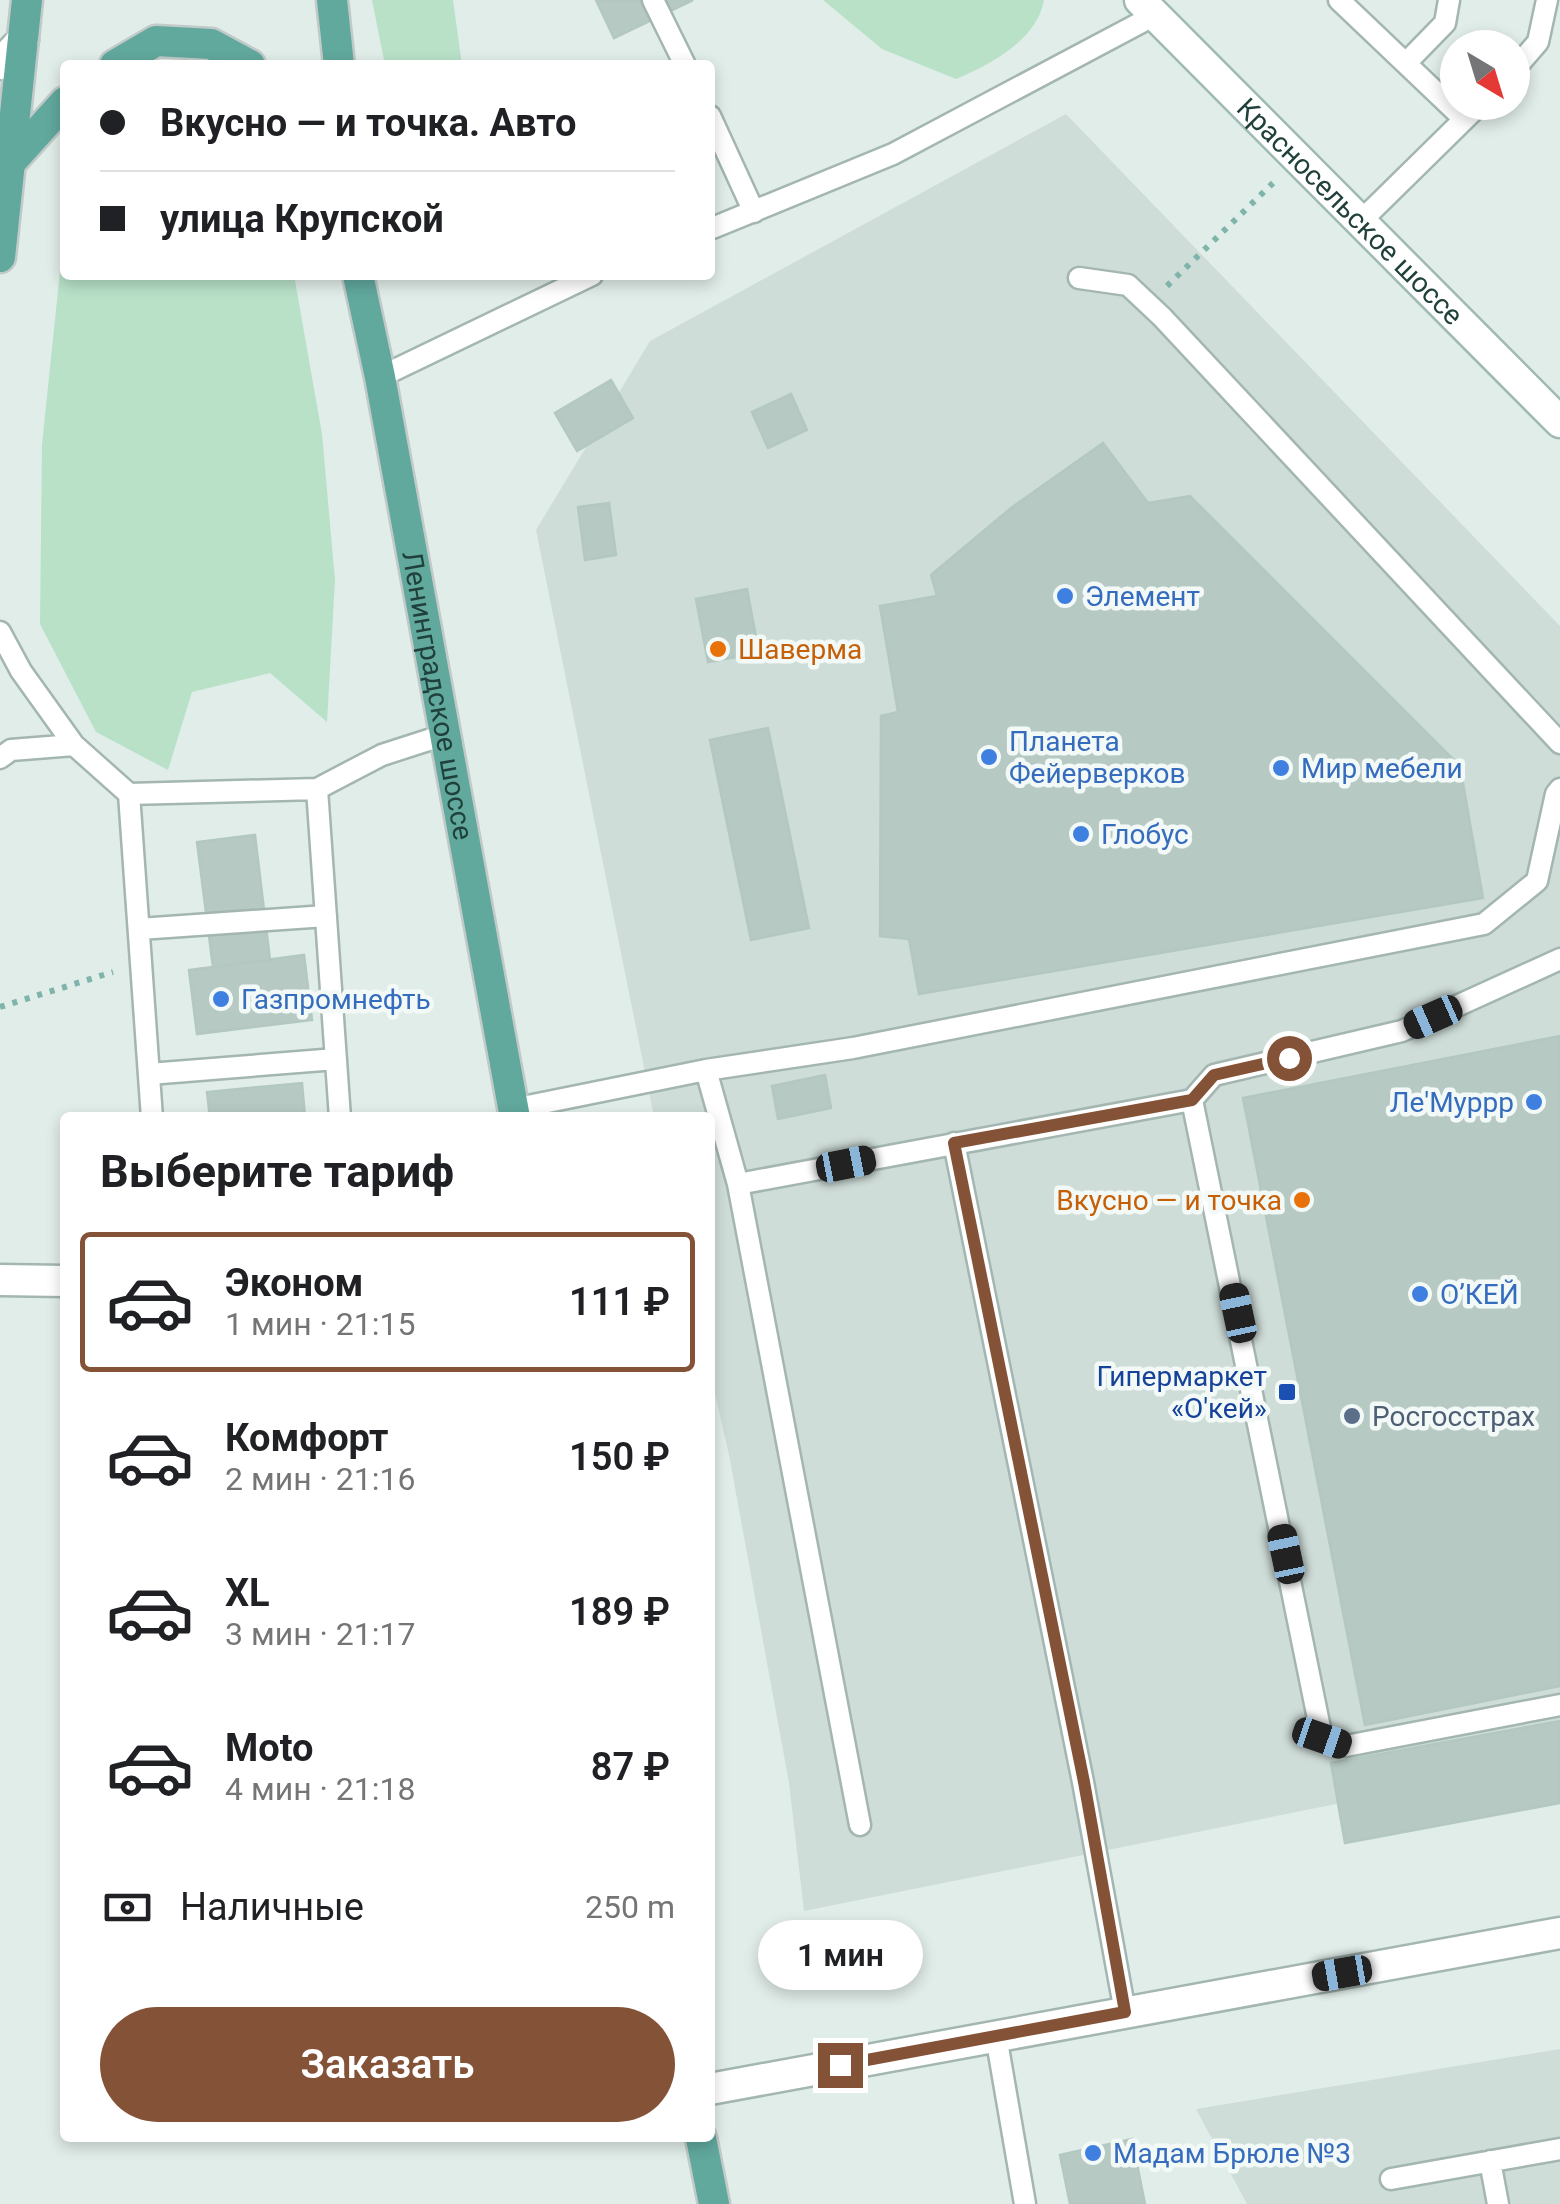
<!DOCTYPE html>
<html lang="ru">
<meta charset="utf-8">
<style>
body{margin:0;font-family:Roboto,sans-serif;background:#f2f2f2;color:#202124;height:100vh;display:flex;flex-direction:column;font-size:38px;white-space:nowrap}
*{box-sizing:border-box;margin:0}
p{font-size:32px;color:#757577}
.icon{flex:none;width:55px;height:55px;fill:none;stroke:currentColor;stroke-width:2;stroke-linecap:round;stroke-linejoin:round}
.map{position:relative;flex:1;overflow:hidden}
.details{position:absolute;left:60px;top:1112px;width:655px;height:1030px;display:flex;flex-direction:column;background:#fff;border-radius:10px;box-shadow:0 5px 15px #0003}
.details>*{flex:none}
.hud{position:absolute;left:60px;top:60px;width:655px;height:220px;border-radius:10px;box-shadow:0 5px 15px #0003;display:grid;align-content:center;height:220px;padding:0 40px;background:#fff}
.needle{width:65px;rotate:142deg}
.tools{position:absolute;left:1440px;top:30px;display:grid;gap:20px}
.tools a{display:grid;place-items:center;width:90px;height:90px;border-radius:50%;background:#fff;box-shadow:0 5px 15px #0003;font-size:50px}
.end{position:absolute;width:45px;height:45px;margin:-22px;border:12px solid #845237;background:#fff;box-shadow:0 0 0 5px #fff}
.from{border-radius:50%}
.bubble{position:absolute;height:70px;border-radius:35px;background:#fff;box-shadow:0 5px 15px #0003;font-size:32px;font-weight:600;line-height:70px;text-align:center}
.car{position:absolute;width:30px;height:60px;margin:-30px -15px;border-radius:12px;box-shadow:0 0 8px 2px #0007;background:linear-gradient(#222 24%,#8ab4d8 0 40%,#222 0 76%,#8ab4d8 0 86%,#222 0)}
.hud b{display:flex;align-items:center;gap:35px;height:95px;font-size:38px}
.hud b+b{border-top:2px solid #e0e0e0}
.hud i{width:25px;height:25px;background:#202124}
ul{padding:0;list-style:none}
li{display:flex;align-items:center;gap:30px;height:140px;margin:0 20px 15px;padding:0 20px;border:5px solid transparent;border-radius:10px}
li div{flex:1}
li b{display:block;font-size:38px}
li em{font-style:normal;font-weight:600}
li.active{border-color:#845237}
li>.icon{width:90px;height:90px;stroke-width:1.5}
h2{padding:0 40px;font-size:45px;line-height:120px}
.pay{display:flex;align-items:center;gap:25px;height:110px;padding:0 40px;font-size:38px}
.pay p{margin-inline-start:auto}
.action{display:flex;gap:20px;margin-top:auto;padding:20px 40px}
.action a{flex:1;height:115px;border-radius:60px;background:#845237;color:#fff;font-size:40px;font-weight:600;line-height:115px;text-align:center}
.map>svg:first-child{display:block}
</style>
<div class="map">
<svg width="1560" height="2204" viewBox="0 0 1560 2204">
<rect width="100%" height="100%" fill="#e1ede9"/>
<path fill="#cfddd9" d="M 1066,114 L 1560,626 L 1560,1759 L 804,1911 L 789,1783 L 729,1455 L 710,1372 L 710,1118 L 654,1117 L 536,530 L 650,341 Z
M 1560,2049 L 1560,2204 L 1247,2204 L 1196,2109 Z"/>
<path fill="#b8e1c8" d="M 372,0 L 453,0 L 462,65 L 385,65 Z
M 823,0 L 1044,0 C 1037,40 991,64 956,79 L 882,49 Z
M 65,223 L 65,275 L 294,275 L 322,434 L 335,580 L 327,722 L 270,673 L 192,692 L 168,770 L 96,732 L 40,624 L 42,445 Z"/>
<path fill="#b6c9c3" stroke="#b3c8c1" stroke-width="2.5" d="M 596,0 L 693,0 L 614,38 Z
M 611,380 L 633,418 L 577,451 L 555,413 Z
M 791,394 L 807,430 L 768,448 L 752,412 Z
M 1103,443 L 1148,503 L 1190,496 L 1460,766 L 1483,898 L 919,994 L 909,939 L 880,936 L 881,716 L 898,712 L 880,606 L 937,596 L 931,575 L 1011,508 Z
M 609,503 L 616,555 L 585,560 L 578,507 Z
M 747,589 L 759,653 L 708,662 L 696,599 Z
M 768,728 L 809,928 L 751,940 L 710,740 Z
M 255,835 L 270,960 L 213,967 L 197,842 Z
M 304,955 L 312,1020 L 197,1034 L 189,970 Z
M 1560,1036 L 1560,1686 L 1365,1725 L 1243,1098 Z
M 825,1075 L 831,1108 L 778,1119 L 772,1086 Z
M 302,1083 L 305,1117 L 210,1118 L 207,1092 Z
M 1560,1721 L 1560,1803 L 1345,1843 L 1331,1763 Z
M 1132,2139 L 1145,2204 L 1070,2204 L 1060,2155 Z"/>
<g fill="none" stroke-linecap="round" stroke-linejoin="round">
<defs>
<path id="service" d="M 653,0 L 685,65
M 1339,0 L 1464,119
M 1406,63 L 1445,23 L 1449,0
M 1512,72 L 1538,42 L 1547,0
M 710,116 L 754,212
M 1361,221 L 1482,102
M 710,229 L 893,154 L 1155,15
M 1079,278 L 1128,285 L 1162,317 L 1560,743
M 380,377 L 592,275
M 0,632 L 21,671 L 74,745 L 129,794 L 317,789 L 382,755 L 444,735
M 0,758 L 11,750 L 74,745
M 317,789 L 340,1118
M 129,794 L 152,1118
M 139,929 L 326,916
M 706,1070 L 738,1184 L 860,1825
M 149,1074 L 336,1059
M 1192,1100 L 1322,1738 L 1346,1746 L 1560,1705
M 513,1109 L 706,1070 L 853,1048 L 1484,924 L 1537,881 L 1556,794 L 1560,789
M 954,1143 L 1083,1782 L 1125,2012
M 738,1184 L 1192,1100 L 1214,1075 L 1402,1031 L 1560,959
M 996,2036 L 1025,2204
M 1490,2161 L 1498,2204
M 1391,2179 L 1560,2149"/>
<path id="minor" d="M 0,64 L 23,40"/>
<path id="tertiary" d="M 0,1280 L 65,1281
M 710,2089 L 1560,1933"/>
<g id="secondary">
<path id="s1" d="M 1140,0 L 1560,422"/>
</g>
<g id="primary">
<path d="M 332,0 L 339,65"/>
<path d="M 115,65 L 156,41 L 211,44 L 250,65"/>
<path d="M 10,163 L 65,102"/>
<path d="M 0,257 L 27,0"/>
<path id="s2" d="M 358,275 L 380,377 L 515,1118"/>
<path d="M 701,2138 L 714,2204"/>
</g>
</defs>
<use href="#service" stroke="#a3b6b1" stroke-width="25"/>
<use href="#minor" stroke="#a3b6b1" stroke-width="35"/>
<use href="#tertiary" stroke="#a3b6b1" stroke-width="35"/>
<use href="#secondary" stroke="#9ebab3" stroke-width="35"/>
<use href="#primary" stroke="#c1cac8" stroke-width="35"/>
<path stroke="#7eb4a9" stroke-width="6" stroke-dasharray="5 8" stroke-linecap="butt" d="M 1167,286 L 1273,183
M 0,1007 L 113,972
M 710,1947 L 710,1954"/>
<use href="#service" stroke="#fff" stroke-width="20"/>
<use href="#minor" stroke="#fff" stroke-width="30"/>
<use href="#tertiary" stroke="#fff" stroke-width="30"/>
<use href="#secondary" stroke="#fff" stroke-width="30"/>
<use href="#primary" stroke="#61a89d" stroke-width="30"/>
</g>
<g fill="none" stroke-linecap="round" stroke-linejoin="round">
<path stroke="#845237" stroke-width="12" d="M 840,2065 L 1125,2012 L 1084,1782 L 954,1143 L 1192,1100 L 1214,1075 L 1289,1058"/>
</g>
<g fill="#3f7fe0" stroke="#f2f9f7" stroke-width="4">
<circle cx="1065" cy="596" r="10"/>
<circle cx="989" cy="757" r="10"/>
<circle cx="1281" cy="768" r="10"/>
<circle cx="1081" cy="834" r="10"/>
<circle cx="221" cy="999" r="10"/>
<circle cx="1534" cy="1102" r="10"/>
<circle cx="1420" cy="1294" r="10"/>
<circle cx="1093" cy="2153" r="10"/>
</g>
<g fill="#e8710a" stroke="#f2f9f7" stroke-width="4">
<circle cx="718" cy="649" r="10"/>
<circle cx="1302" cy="1200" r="10"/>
</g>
<rect fill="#1a4fb4" stroke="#f2f9f7" stroke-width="4" x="1277" y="1382" width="20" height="20" rx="5"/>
<circle fill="#5c6f8a" stroke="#f2f9f7" stroke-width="4" cx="1352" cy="1416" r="10"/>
<g text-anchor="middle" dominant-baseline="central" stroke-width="9" stroke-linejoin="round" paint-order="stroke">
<g font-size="28" fill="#20403b" stroke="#f2f9f7">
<text stroke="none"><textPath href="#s1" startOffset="298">Красносельское шоссе</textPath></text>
<text stroke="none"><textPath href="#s2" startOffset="428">Ленинградское шоссе</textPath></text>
</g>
<g font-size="28" fill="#366cbe" stroke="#f2f9f7" text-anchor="start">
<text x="1085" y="596">Элемент</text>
<text x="1009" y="741">Планета<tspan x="1009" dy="32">Фейерверков</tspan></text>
<text x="1301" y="768">Мир мебели</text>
<text x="1101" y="834">Глобус</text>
<text x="241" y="999">Газпромнефть</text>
<text x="1514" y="1102" text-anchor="end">Ле'Муррр</text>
<text x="1440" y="1294">О’КЕЙ</text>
<text x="1113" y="2153">Мадам Брюле №3</text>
</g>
<g font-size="28" fill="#c56008" stroke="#f2f9f7" text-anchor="start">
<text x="738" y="649">Шаверма</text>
<text x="1282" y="1200" text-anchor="end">Вкусно — и точка</text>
</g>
<g font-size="28" fill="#164399" stroke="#f2f9f7" text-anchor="end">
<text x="1267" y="1376">Гипермаркет<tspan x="1267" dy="32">«О'кей»</tspan></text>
</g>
<g font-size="28" fill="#4e5e75" stroke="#f2f9f7" text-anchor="start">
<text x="1372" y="1416">Росгосстрах</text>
</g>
</g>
</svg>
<div class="tools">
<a><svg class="needle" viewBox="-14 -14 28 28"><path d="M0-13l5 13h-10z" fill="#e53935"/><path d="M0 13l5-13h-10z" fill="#757577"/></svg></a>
</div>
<i class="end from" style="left:1289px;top:1058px"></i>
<i class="end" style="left:840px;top:2065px"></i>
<div class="bubble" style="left:758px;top:1920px;width:165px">1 мин</div>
<i class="car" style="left:1433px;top:1017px;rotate:246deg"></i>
<i class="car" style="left:846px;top:1164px;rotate:79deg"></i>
<i class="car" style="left:1238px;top:1313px;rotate:348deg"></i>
<i class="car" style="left:1286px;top:1554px;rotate:348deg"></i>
<i class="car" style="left:1322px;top:1738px;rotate:109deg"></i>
<i class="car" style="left:1342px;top:1973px;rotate:260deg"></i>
<div class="hud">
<b><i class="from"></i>Вкусно — и точка. Авто</b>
<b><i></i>улица Крупской</b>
</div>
<section class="details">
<h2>Выберите тариф</h2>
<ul>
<li class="active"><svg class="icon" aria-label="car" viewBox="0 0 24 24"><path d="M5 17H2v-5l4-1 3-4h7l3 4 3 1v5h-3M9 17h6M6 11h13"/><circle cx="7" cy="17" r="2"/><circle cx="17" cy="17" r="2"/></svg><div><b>Эконом</b><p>1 мин · 21:15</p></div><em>111 ₽</em></li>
<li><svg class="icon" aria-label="car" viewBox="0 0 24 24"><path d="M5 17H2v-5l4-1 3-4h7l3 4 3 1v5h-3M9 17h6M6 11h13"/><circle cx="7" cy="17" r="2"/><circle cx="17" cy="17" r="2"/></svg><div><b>Комфорт</b><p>2 мин · 21:16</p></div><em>150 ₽</em></li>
<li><svg class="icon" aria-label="car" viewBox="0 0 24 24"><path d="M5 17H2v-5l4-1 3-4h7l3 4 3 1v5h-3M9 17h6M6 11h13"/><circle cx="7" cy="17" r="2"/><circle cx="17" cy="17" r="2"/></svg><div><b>XL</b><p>3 мин · 21:17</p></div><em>189 ₽</em></li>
<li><svg class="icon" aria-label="car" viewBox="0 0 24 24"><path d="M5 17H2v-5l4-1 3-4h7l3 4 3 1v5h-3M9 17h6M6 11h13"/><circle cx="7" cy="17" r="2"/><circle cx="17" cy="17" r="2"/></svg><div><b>Moto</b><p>4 мин · 21:18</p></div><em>87 ₽</em></li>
</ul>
<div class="pay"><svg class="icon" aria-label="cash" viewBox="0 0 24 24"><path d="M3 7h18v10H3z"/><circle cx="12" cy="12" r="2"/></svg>Наличные<p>250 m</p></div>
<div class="action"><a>Заказать</a></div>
</section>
</div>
